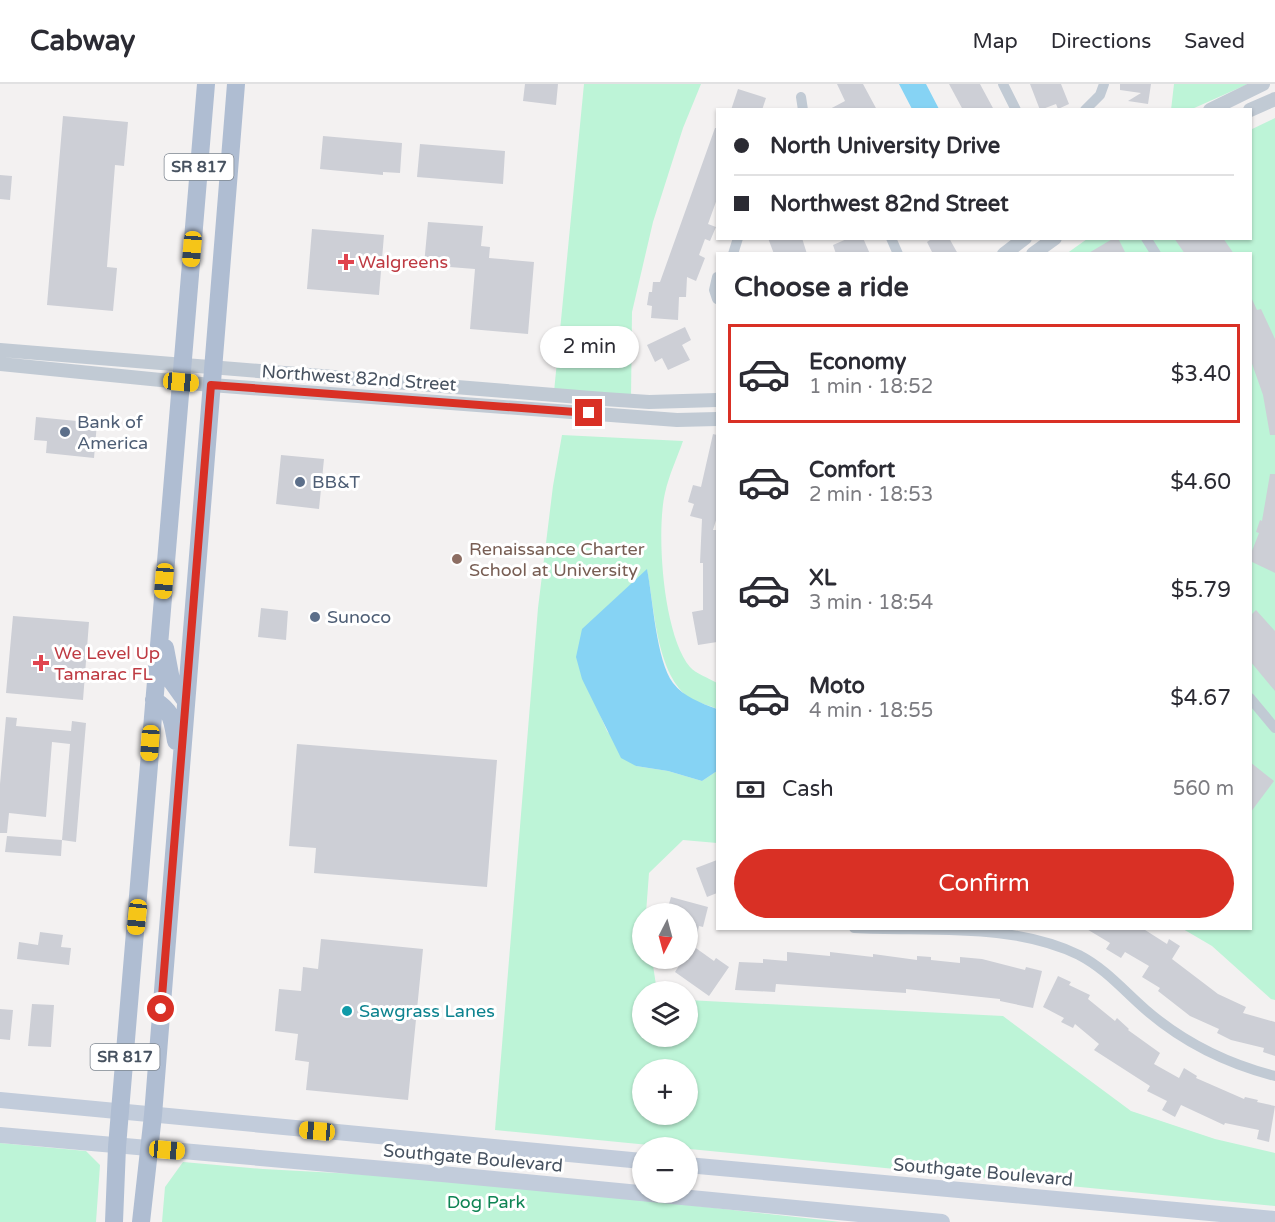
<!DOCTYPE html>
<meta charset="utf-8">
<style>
body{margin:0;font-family:"Varela Round",sans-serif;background:#f2f2f3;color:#2b2b33;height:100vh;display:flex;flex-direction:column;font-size:22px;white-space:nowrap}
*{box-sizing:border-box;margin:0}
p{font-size:20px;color:#7c7c81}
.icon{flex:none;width:33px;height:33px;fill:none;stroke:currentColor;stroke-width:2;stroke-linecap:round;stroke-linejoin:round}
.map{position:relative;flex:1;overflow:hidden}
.details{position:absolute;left:716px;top:168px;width:536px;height:678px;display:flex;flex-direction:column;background:#fff;border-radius:0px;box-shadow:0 2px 4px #0004}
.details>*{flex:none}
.hud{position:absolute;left:716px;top:24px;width:536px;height:132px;border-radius:0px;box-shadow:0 2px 4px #0004;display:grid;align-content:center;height:132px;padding:0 18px;background:#fff}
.needle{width:39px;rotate:186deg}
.buttons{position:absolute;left:632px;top:819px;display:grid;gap:12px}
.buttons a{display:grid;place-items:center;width:66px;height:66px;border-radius:50%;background:#fff;box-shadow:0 2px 4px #0004;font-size:30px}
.end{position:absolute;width:27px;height:27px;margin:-14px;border:8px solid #d93025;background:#fff;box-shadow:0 0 0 3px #fff}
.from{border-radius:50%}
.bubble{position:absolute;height:42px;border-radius:21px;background:#fff;box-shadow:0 2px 4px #0004;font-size:20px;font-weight:600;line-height:42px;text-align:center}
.car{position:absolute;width:18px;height:36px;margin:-18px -9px;border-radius:8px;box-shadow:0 0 4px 2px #0007;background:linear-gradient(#f5c518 24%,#345 0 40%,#f5c518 0 76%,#345 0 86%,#f5c518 0)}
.hud b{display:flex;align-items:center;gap:21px;height:57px;font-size:22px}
.hud b+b{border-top:2px solid #e1e1e2}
.hud i{width:15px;height:15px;background:#2b2b33}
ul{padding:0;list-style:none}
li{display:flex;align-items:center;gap:18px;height:99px;margin:0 12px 9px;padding:0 6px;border:3px solid transparent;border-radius:0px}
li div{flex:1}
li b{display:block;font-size:22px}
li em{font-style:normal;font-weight:600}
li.selected{border-color:#d93025}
li>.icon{width:54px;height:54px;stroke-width:1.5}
h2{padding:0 18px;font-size:27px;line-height:72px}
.pay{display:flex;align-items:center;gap:15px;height:66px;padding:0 18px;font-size:22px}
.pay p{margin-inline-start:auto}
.cta{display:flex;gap:12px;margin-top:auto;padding:12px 18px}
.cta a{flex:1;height:69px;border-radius:36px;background:#d93025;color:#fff;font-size:24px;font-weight:600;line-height:69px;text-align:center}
header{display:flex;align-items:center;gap:36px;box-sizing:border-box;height:84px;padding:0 30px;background:#fff;border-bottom:2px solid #e1e1e2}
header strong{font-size:28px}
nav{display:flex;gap:33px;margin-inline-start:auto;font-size:21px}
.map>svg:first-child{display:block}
</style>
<header>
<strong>Cabway</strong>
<nav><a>Map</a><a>Directions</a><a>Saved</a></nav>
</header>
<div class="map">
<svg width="1275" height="1138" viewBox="0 0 1275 1138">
<rect width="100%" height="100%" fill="#f3f1f1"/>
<path fill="#bdf4d7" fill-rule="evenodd" d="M 584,0 L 701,0 L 683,44 L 653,138 L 632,228 L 631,314 L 554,308 Z
M 1174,0 L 1248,0 L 1192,25 L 1171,26 Z
M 1275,34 L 1275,916 L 1271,915 L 1212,862 L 1183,845 L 1250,844 L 1250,170 L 1066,170 L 1087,155 L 1250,154 L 1250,46 Z
M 562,351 L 683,357 C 677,374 669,391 665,409 C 656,448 663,551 690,583 C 696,590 709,594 717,599 L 717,625 C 709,621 698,619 691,615 C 656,592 655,525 647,486 L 610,520 L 595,619 L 607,647 L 636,682 L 668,687 L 702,697 L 717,687 L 717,759 L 683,756 L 649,789 L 646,829 L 642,830 L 642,874 L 652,875 L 656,901 L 665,907 L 642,908 L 642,952 L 687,952 L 687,916 L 1003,932 L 1131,1027 L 1215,1055 L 1275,1069 L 1275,1122 L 495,1046 L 538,524 L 553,402 ZM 642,986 L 687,986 L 687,1030 L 642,1030 Z
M 0,1059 L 86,1067 L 100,1081 L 96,1138 L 0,1138 Z
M 183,1078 L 263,1085 L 466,1096 L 841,1138 L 162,1138 L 165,1103 Z"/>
<path fill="#86d3f4" d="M 899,0 L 926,0 L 939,25 L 912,25 Z
M 647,485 C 653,515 656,576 673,599 C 684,613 701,619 717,625 L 717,687 L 702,697 L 668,687 L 636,682 L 621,674 L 582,595 L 576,573 L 582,545 Z"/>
<path fill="#cdcfd6" d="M 525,0 L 558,0 L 556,21 L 523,17 Z
M 837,0 L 863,0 L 877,26 L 828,26 L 845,17 Z
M 949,0 L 980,0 L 994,26 L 963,26 Z
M 1030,0 L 1061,0 L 1069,20 L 1058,25 L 1056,20 L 1040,26 Z
M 1120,0 L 1151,0 L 1148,20 L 1128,17 L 1141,9 L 1120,6 Z
M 738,5 L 766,14 L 762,26 L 731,26 Z
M 63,32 L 128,38 L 124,82 L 115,81 L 107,183 L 117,184 L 113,227 L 47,221 Z
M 715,44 L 717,44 L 717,115 L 708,140 L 716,143 L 710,157 L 705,155 L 699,171 L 705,174 L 696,197 L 687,193 L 686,213 L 679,213 L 678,236 L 651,234 L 652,222 L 647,221 L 649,208 L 652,208 L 653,198 L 660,198 Z
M 323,52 L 402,59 L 400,89 L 383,88 L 383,91 L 320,85 Z
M 420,60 L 505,67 L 503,100 L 417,93 Z
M 0,91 L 12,92 L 10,116 L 0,115 Z
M 428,138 L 483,142 L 481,162 L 490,163 L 489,174 L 534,178 L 528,250 L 470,245 L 475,185 L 424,181 Z
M 312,145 L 384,151 L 379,211 L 307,205 Z
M 768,154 L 802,154 L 807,170 L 774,170 Z
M 849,154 L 863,154 L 870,170 L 836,170 L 833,161 Z
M 933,154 L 949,154 L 958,170 L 933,170 L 927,158 Z
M 1114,154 L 1118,154 L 1126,170 L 1087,170 Z
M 1174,154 L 1223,154 L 1234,170 L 1185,170 Z
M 1250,211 L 1257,226 L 1261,225 L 1275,255 L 1275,351 L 1270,351 L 1263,311 L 1250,274 Z
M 685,243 L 691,256 L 682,261 L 690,276 L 668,286 L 662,274 L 655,278 L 647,261 Z
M 36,333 L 97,339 L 94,374 L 46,369 L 47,357 L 34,356 Z
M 713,350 L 717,351 L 717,433 L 713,446 L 717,446 L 717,558 L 698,561 L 692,528 L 703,526 L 703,479 L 700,479 L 702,435 L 690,432 L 694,420 L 688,418 L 693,401 L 701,403 Z
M 281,371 L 324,375 L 319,425 L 276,420 Z
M 1270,390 L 1275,390 L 1275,489 L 1250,477 L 1250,472 L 1259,449 L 1256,448 L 1260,436 L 1262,437 Z
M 261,524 L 288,527 L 286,556 L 258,553 Z
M 1256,526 L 1275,547 L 1275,607 L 1250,577 L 1250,532 Z
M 13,532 L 89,538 L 83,616 L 6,609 Z
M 6,633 L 17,634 L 16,642 L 71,647 L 72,637 L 86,639 L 76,758 L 62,756 L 70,660 L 52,658 L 46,733 L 9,729 L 7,749 L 0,749 L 0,700 Z
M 297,660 L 497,676 L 487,803 L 314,789 L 316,764 L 289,762 Z
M 1250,678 L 1274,697 L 1250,729 Z
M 7,752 L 62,756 L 61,772 L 5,768 Z
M 717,776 L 717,809 L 707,813 L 696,784 Z
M 671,813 L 708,823 L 703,843 L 699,842 L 696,854 L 687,852 L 687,830 L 666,830 Z
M 1085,844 L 1142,844 L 1167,860 L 1169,855 L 1180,862 L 1172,875 L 1218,910 L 1246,923 L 1243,929 L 1275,938 L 1275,972 L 1263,968 L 1264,964 L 1231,956 L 1217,949 L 1219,945 L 1190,932 L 1158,907 L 1160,904 L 1142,893 L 1149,882 L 1125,868 L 1121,874 L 1106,865 L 1110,859 Z
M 40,848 L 63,851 L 61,863 L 71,864 L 69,881 L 17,875 L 19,858 L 38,861 Z
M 321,855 L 423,865 L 408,1016 L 306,1006 L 309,978 L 295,976 L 298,950 L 275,947 L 279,905 L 301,907 L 303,883 L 318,885 Z
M 693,862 L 714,877 L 716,874 L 729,883 L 709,912 L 675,888 L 684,874 L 687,874 Z
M 787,868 L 830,872 L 830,868 L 873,873 L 873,870 L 917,876 L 917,872 L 931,873 L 931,876 L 960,879 L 960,873 L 982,875 L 1025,886 L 1026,883 L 1042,887 L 1033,924 L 1000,917 L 1000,915 L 906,905 L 906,909 L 776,900 L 775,908 L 735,906 L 739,878 L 763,879 L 763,875 L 787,877 Z
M 1058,892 L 1071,898 L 1069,901 L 1090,911 L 1088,915 L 1115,937 L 1117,934 L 1129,945 L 1128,946 L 1160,969 L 1154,980 L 1179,994 L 1184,984 L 1197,992 L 1196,994 L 1244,1015 L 1245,1013 L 1258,1016 L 1257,1018 L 1275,1022 L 1269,1058 L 1257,1055 L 1259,1046 L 1225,1039 L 1224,1041 L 1181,1021 L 1175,1033 L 1162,1026 L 1167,1017 L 1147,1007 L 1150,1002 L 1094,966 L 1099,960 L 1075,940 L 1073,944 L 1061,938 L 1064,934 L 1043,923 Z
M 32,920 L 54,921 L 51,963 L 28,962 Z
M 0,925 L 13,926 L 10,956 L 0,955 Z"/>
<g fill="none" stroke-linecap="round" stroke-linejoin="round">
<path stroke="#c1cad4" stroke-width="10" d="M 1003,0 L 1016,26
M 801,13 L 803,26
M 1085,26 L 1100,11 L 1104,0
M 891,154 L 898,170
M 1146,154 L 1156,170
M 733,170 L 738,154
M 717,193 L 714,206 L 717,215
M 1250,614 L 1275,644
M 854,844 C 928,848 1011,838 1079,871 C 1106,885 1124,907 1146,926 C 1183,958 1228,980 1275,992"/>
<path stroke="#c1cad4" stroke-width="14" d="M 1210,26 L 1263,0
M 1250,26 L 1275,15
M 1004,170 L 1025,154
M 1033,170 L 1055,154
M 0,266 L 604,315 L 649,318 L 717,316
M 0,280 L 211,301 L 677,336 L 717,335"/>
<path stroke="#c2ccdb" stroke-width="16" d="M 0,1016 L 642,1077
M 0,1051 L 442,1090 L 942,1138
M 687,1081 L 1275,1135"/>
<path stroke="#afbdd2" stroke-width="18" d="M 165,564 L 171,596 L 186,617
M 154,616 C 173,628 172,635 176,657
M 114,1138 L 117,1063 L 206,0
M 141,1138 L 153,1031 L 236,0"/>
</g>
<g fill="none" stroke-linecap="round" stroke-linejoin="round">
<path stroke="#d93025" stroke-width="8" d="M 161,925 L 211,301 L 589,329"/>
</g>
<g fill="#e0444e" stroke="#fff" stroke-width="2">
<path d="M343 169h6v6h6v6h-6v6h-6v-6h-6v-6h6z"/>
<path d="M38 570h6v6h6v6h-6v6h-6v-6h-6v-6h6z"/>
</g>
<g fill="#5c6f8a" stroke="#fff" stroke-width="2">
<circle cx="65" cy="348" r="6"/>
<circle cx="300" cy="398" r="6"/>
<circle cx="315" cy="533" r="6"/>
</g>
<circle fill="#8d6e63" stroke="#fff" stroke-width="2" cx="457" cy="475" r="6"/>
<circle fill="#0f9aa8" stroke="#fff" stroke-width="2" cx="347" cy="927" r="6"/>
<g text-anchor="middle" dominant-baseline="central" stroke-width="6" stroke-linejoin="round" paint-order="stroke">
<g fill="#fff" stroke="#7e8690" stroke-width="1.5">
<rect x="164.5" y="70" width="69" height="26" rx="4.5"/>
<rect x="90.5" y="960" width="69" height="26" rx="4.5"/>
</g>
<g font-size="16" font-weight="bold" fill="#475260">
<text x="199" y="83">SR 817</text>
<text x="125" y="973">SR 817</text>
</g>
<g font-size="18" fill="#be3a42" stroke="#fff" text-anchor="start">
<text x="358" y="178">Walgreens</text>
<text x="54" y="569">We Level Up<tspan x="54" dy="21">Tamarac FL</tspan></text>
</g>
<g font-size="18" fill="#475260" stroke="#fff">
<text transform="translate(359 294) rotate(4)">Northwest 82nd Street</text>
<text transform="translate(473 1074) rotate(5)">Southgate Boulevard</text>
<text transform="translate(983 1088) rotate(5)">Southgate Boulevard</text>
</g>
<g font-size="18" fill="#4e5e75" stroke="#fff" text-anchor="start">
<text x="77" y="338">Bank of<tspan x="77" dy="21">America</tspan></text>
<text x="312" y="398">BB&amp;T</text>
<text x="327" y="533">Sunoco</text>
</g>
<g font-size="18" fill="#785e54" stroke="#fff" text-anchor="start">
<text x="469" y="465">Renaissance Charter<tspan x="469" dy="21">School at University</tspan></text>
</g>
<g font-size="18" fill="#0d838f" stroke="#fff" text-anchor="start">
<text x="359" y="927">Sawgrass Lanes</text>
</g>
<g font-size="18" fill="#0f8454" stroke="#fff">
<text x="486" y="1118">Dog Park</text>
</g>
</g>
</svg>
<div class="buttons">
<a><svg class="needle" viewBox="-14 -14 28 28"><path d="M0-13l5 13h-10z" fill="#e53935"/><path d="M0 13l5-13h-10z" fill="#7c7c81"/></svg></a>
<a><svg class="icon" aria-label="layers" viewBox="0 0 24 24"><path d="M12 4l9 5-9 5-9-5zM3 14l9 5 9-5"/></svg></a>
<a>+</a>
<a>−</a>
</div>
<i class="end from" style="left:161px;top:925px"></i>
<i class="end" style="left:589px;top:329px"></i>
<div class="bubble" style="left:540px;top:242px;width:99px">2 min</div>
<i class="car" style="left:192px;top:165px;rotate:185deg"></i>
<i class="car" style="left:181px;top:298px;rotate:95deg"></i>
<i class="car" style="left:164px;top:497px;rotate:185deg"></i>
<i class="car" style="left:150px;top:659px;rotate:184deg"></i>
<i class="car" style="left:137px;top:833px;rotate:186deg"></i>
<i class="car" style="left:317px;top:1047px;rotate:275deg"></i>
<i class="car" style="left:167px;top:1066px;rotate:95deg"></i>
<div class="hud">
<b><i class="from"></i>North University Drive</b>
<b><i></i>Northwest 82nd Street</b>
</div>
<section class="details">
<h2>Choose a ride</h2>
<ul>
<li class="selected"><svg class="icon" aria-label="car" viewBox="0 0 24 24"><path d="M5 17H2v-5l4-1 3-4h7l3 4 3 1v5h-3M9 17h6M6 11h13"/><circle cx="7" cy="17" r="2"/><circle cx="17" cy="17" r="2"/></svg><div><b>Economy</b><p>1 min · 18:52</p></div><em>$3.40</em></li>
<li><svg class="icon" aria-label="car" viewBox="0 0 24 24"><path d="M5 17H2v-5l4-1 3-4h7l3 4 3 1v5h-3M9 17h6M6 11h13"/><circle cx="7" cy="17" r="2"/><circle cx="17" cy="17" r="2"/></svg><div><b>Comfort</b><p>2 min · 18:53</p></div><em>$4.60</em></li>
<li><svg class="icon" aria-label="car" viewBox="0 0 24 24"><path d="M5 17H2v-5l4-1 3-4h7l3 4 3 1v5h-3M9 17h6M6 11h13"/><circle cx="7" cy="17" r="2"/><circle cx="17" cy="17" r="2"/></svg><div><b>XL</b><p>3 min · 18:54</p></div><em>$5.79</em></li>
<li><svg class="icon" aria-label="car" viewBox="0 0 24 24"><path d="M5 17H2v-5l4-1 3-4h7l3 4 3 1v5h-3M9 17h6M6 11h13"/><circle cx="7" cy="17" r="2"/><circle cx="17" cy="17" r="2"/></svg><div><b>Moto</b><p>4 min · 18:55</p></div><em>$4.67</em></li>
</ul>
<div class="pay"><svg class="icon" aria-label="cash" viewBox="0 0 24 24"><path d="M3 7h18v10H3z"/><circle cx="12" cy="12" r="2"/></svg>Cash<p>560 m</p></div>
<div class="cta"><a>Confirm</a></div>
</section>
</div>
